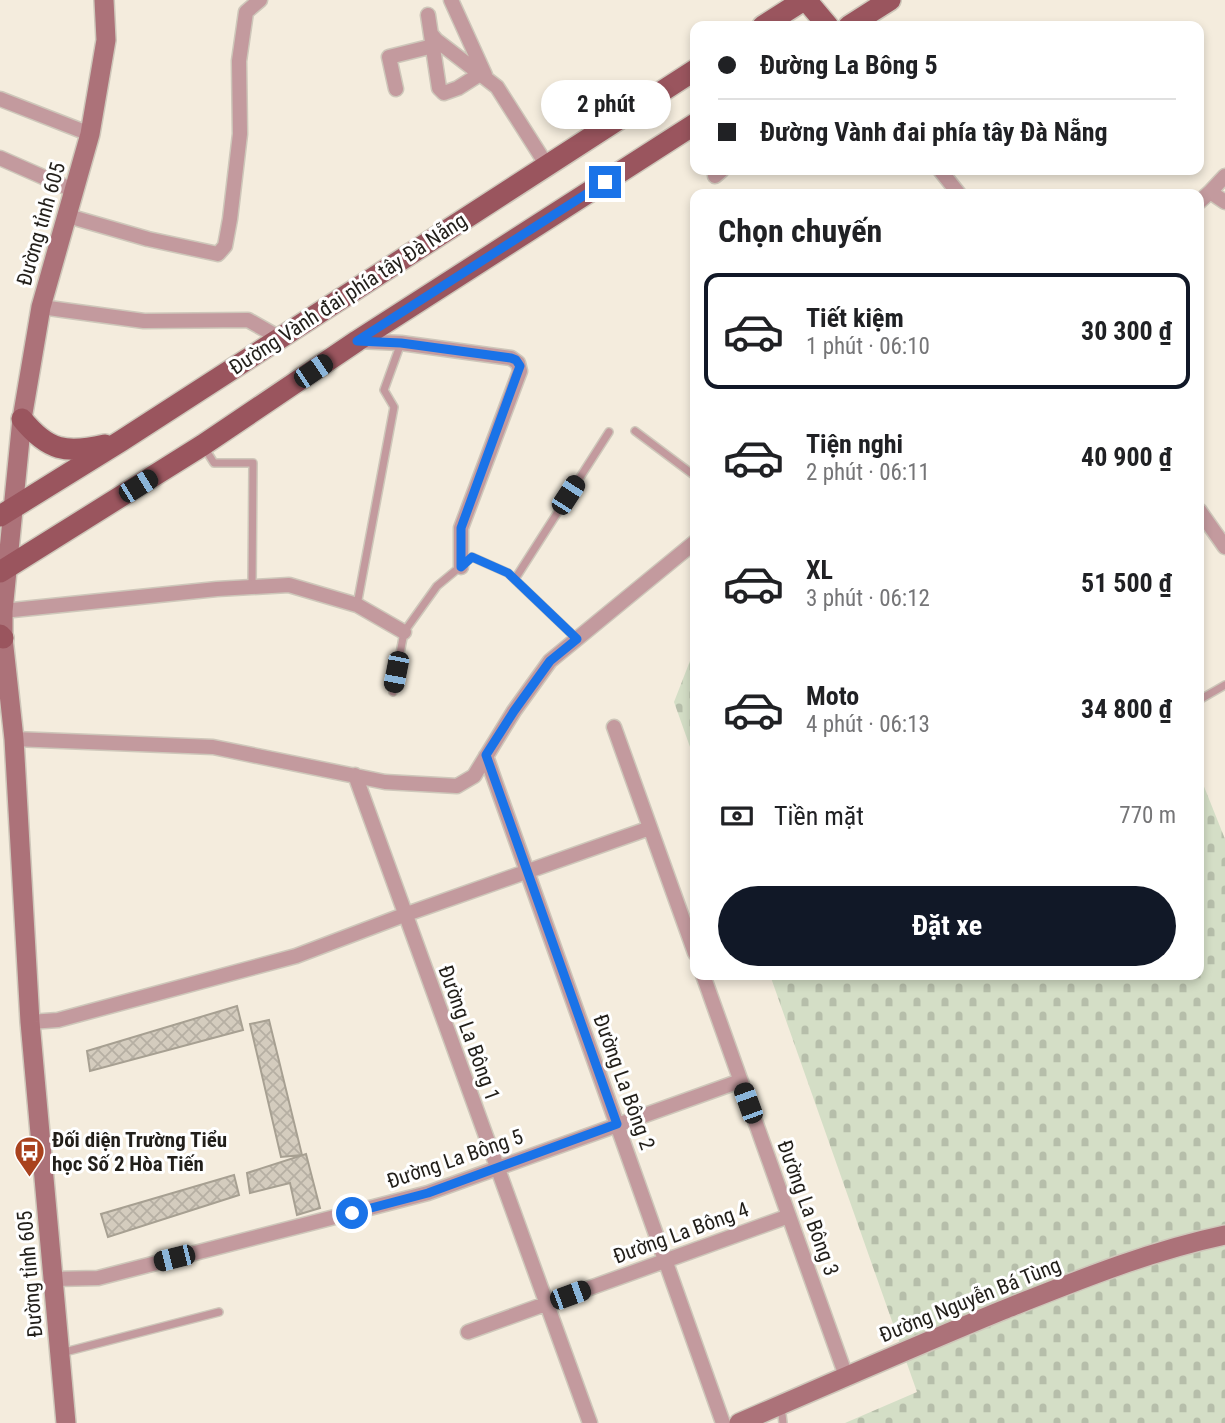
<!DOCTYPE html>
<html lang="vi">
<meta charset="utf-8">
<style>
body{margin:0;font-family:"Roboto Condensed",sans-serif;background:#f6f6f6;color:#202124;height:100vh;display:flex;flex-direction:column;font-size:26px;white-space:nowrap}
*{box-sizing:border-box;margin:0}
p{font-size:23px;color:#757577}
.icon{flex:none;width:38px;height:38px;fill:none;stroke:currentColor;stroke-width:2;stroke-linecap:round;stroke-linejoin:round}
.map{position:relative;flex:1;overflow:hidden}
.panel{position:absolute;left:690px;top:189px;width:514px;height:791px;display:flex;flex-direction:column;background:#fff;border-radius:14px;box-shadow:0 4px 10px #0003}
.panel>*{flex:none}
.banner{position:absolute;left:690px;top:21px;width:514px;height:154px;border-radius:14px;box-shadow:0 4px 10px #0003;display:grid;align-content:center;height:154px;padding:0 28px;background:#fff}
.end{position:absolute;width:32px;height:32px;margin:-16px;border:9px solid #1a73e8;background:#fff;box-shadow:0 0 0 4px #fff}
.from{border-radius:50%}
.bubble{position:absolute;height:49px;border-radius:24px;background:#fff;box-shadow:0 4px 10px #0003;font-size:23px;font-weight:700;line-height:49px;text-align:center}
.car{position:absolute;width:21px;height:42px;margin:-21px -10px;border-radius:9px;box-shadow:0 0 5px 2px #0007;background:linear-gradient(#222 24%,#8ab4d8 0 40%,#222 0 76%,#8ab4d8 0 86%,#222 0)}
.banner b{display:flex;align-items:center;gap:24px;height:66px;font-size:26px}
.banner b+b{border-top:2px solid #e0e0e0}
.banner i{width:18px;height:18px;background:#202124}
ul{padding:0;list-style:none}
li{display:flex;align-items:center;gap:21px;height:116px;margin:0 14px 10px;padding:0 14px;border:4px solid transparent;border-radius:14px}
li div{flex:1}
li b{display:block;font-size:26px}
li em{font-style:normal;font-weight:700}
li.active{border-color:#111827}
li>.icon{width:63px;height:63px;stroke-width:1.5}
h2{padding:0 28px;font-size:32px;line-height:84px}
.pay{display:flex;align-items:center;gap:18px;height:77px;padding:0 28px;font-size:26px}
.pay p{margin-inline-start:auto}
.action{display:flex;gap:14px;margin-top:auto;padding:14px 28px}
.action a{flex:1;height:80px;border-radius:42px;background:#111827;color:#fff;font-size:28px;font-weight:700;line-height:80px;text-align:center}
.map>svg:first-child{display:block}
</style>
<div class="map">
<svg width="1225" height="1423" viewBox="0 0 1225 1423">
<defs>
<pattern id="cemetery-stones" width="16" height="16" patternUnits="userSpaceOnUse" patternTransform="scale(1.75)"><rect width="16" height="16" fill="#d4dec6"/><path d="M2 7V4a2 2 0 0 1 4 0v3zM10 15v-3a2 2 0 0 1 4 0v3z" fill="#b6beaa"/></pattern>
<pattern id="building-cross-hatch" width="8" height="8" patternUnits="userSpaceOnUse" patternTransform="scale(1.75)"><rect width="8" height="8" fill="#d4ccbe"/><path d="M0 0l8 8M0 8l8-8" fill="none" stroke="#b6afa3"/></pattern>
</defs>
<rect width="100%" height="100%" fill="#f4ecdd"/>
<path fill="url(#cemetery-stones)" d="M 695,648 L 695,761 L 674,702 Z
M 1199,774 L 1225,839 L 1225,1423 L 845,1423 L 917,1392 L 770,975 L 1199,975 Z"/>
<path fill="url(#building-cross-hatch)" stroke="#a7a092" stroke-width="2" d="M 237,1006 L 243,1030 L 90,1071 L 87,1051 Z
M 269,1020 L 302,1155 L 281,1157 L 250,1024 Z
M 306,1154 L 320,1208 L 297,1215 L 290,1183 L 250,1193 L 247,1173 Z
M 234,1175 L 239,1195 L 108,1237 L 101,1214 Z"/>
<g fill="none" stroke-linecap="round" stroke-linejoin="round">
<defs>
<path id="lane" d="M 635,431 L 695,476
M 204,447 L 214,463 L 253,463 L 252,587
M 515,579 L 609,432
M 357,605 L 394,407 L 384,390 L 401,343
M 393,692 L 404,632 L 437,586 L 472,557 L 508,573 L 577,639
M 1199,700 L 1225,685
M 61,1353 L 219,1312
M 781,1406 L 783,1423"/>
<path id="street" d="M 451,0 L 485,75
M 428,15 L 439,88 L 444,93 L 458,88 L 480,74
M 431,34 L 436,40 L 497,87 L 546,164
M 396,89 L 389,57 L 433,46
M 0,99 L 90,134
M 0,158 L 75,191
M 940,170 L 959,194
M 715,176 L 722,170
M 1210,192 L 1225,176
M 1199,202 L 1210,192 L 1225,202
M 68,216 L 148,239 L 218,254 L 225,246 L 230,219 L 240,134 L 239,61 L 246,12 L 260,0
M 41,307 L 144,321 L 248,320 L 280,338
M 357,341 L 401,343 L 511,358 L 518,363 L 520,371 L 461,528 L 461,567
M 1199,510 L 1225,547
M 3,611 L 217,589 L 289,585 L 357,605 L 404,632
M 614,727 L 695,953
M 14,739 L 213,747 L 385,782 L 457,786 L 474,776 L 514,711 L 550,661 L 695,542
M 486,756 L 723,1423
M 355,775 L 590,1423
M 703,975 L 846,1376
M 30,1022 L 58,1020 L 296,956 L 404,915 L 650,828
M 53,1279 L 98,1278 L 428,1193 L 740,1081
M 468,1332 L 789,1216"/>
<path id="secondary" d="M 66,1423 L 30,1022 L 14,739 L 3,638 L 3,611 L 22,419 L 41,307 L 90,134 L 106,40 L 104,0
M 739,1423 C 827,1385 915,1346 1003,1310 C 1076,1281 1149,1251 1225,1235"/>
<path id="primary" d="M 806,0 L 828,26
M 763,26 L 804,0
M 849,26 L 890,0
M 22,419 C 48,451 66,454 105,445
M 0,516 L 121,441 L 695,70
M 0,572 L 203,445 L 357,341 L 695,124
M 0,635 L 3,638"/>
</defs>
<use href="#lane" stroke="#cec7ba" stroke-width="10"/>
<use href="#street" stroke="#cec7ba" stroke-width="17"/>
<use href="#secondary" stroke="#cec7ba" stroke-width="22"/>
<use href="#primary" stroke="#cec7ba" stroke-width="24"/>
<use href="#lane" stroke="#c39a9e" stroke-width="7"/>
<use href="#street" stroke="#c39a9e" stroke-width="14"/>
<use href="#secondary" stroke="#ac7279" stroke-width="19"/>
<use href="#primary" stroke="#9a555e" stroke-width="21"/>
</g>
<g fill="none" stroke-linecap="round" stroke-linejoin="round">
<path stroke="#1a73e8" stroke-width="9" d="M 352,1213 L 428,1193 L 617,1124 L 486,755 L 514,711 L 550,661 L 577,639 L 508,573 L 472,557 L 461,567 L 461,528 L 520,366 L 516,360 L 511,358 L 401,343 L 357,341 L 605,182"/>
</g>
<defs>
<symbol id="bus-pin" viewBox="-11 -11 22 30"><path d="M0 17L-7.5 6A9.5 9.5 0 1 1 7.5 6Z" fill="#a9421e" stroke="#fff"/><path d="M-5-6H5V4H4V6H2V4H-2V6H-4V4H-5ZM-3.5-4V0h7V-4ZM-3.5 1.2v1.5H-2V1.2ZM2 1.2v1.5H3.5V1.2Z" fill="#fff"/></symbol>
</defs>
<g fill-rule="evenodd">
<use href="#bus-pin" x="12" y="1134" width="35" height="47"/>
</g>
<g text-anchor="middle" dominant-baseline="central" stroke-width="6" stroke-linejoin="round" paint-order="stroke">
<g font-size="21" fill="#221f1a" stroke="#fff">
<text transform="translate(41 224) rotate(-74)">Đường tỉnh 605</text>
<text transform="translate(348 294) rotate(-33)">Đường Vành đai phía tây Đà Nẵng</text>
<text transform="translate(469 1033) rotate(70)">Đường La Bông 1</text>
<text transform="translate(624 1082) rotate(70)">Đường La Bông 2</text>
<text transform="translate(455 1159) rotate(-19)">Đường La Bông 5</text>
<text transform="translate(808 1208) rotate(70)">Đường La Bông 3</text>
<text transform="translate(681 1233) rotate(-20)">Đường La Bông 4</text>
<text transform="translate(30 1274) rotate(-95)">Đường tỉnh 605</text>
<text transform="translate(970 1300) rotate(-22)">Đường Nguyễn Bá Tùng</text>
</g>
<g font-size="21" font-weight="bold" fill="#221f1a" stroke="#fff" text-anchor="start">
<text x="52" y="1140">Đối diện Trường Tiểu<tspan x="52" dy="24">học Số 2 Hòa Tiến</tspan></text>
</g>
</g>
</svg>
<i class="end from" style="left:352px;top:1213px"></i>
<i class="end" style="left:605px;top:182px"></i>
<div class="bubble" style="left:541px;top:80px;width:130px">2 phút</div>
<i class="car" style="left:313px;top:371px;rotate:56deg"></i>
<i class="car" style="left:138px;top:486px;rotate:58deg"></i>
<i class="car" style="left:568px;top:495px;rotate:33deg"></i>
<i class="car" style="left:396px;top:672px;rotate:191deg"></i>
<i class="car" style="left:748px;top:1103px;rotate:340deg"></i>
<i class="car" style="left:174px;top:1258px;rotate:256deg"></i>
<i class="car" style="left:570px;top:1295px;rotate:70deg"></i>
<div class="banner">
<b><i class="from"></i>Đường La Bông 5</b>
<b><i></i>Đường Vành đai phía tây Đà Nẵng</b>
</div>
<section class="panel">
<h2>Chọn chuyến</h2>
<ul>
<li class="active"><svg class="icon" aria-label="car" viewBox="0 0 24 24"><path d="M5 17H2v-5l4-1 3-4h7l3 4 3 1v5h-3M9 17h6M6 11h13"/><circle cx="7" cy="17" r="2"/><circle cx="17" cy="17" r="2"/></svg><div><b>Tiết kiệm</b><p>1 phút · 06:10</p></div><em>30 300 ₫</em></li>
<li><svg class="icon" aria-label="car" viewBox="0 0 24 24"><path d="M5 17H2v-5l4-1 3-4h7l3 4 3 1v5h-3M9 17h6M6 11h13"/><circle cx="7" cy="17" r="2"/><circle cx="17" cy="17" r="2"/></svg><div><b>Tiện nghi</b><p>2 phút · 06:11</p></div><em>40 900 ₫</em></li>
<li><svg class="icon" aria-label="car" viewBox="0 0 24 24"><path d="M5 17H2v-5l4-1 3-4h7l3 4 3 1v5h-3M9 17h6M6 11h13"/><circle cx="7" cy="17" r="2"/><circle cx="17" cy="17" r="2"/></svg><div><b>XL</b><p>3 phút · 06:12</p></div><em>51 500 ₫</em></li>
<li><svg class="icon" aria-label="car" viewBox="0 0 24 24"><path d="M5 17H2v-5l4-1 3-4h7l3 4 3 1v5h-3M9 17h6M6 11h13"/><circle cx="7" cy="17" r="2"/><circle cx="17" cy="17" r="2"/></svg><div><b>Moto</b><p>4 phút · 06:13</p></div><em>34 800 ₫</em></li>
</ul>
<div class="pay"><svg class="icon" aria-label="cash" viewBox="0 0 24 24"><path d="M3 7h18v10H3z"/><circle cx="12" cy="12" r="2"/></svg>Tiền mặt<p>770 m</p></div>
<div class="action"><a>Đặt xe</a></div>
</section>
</div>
